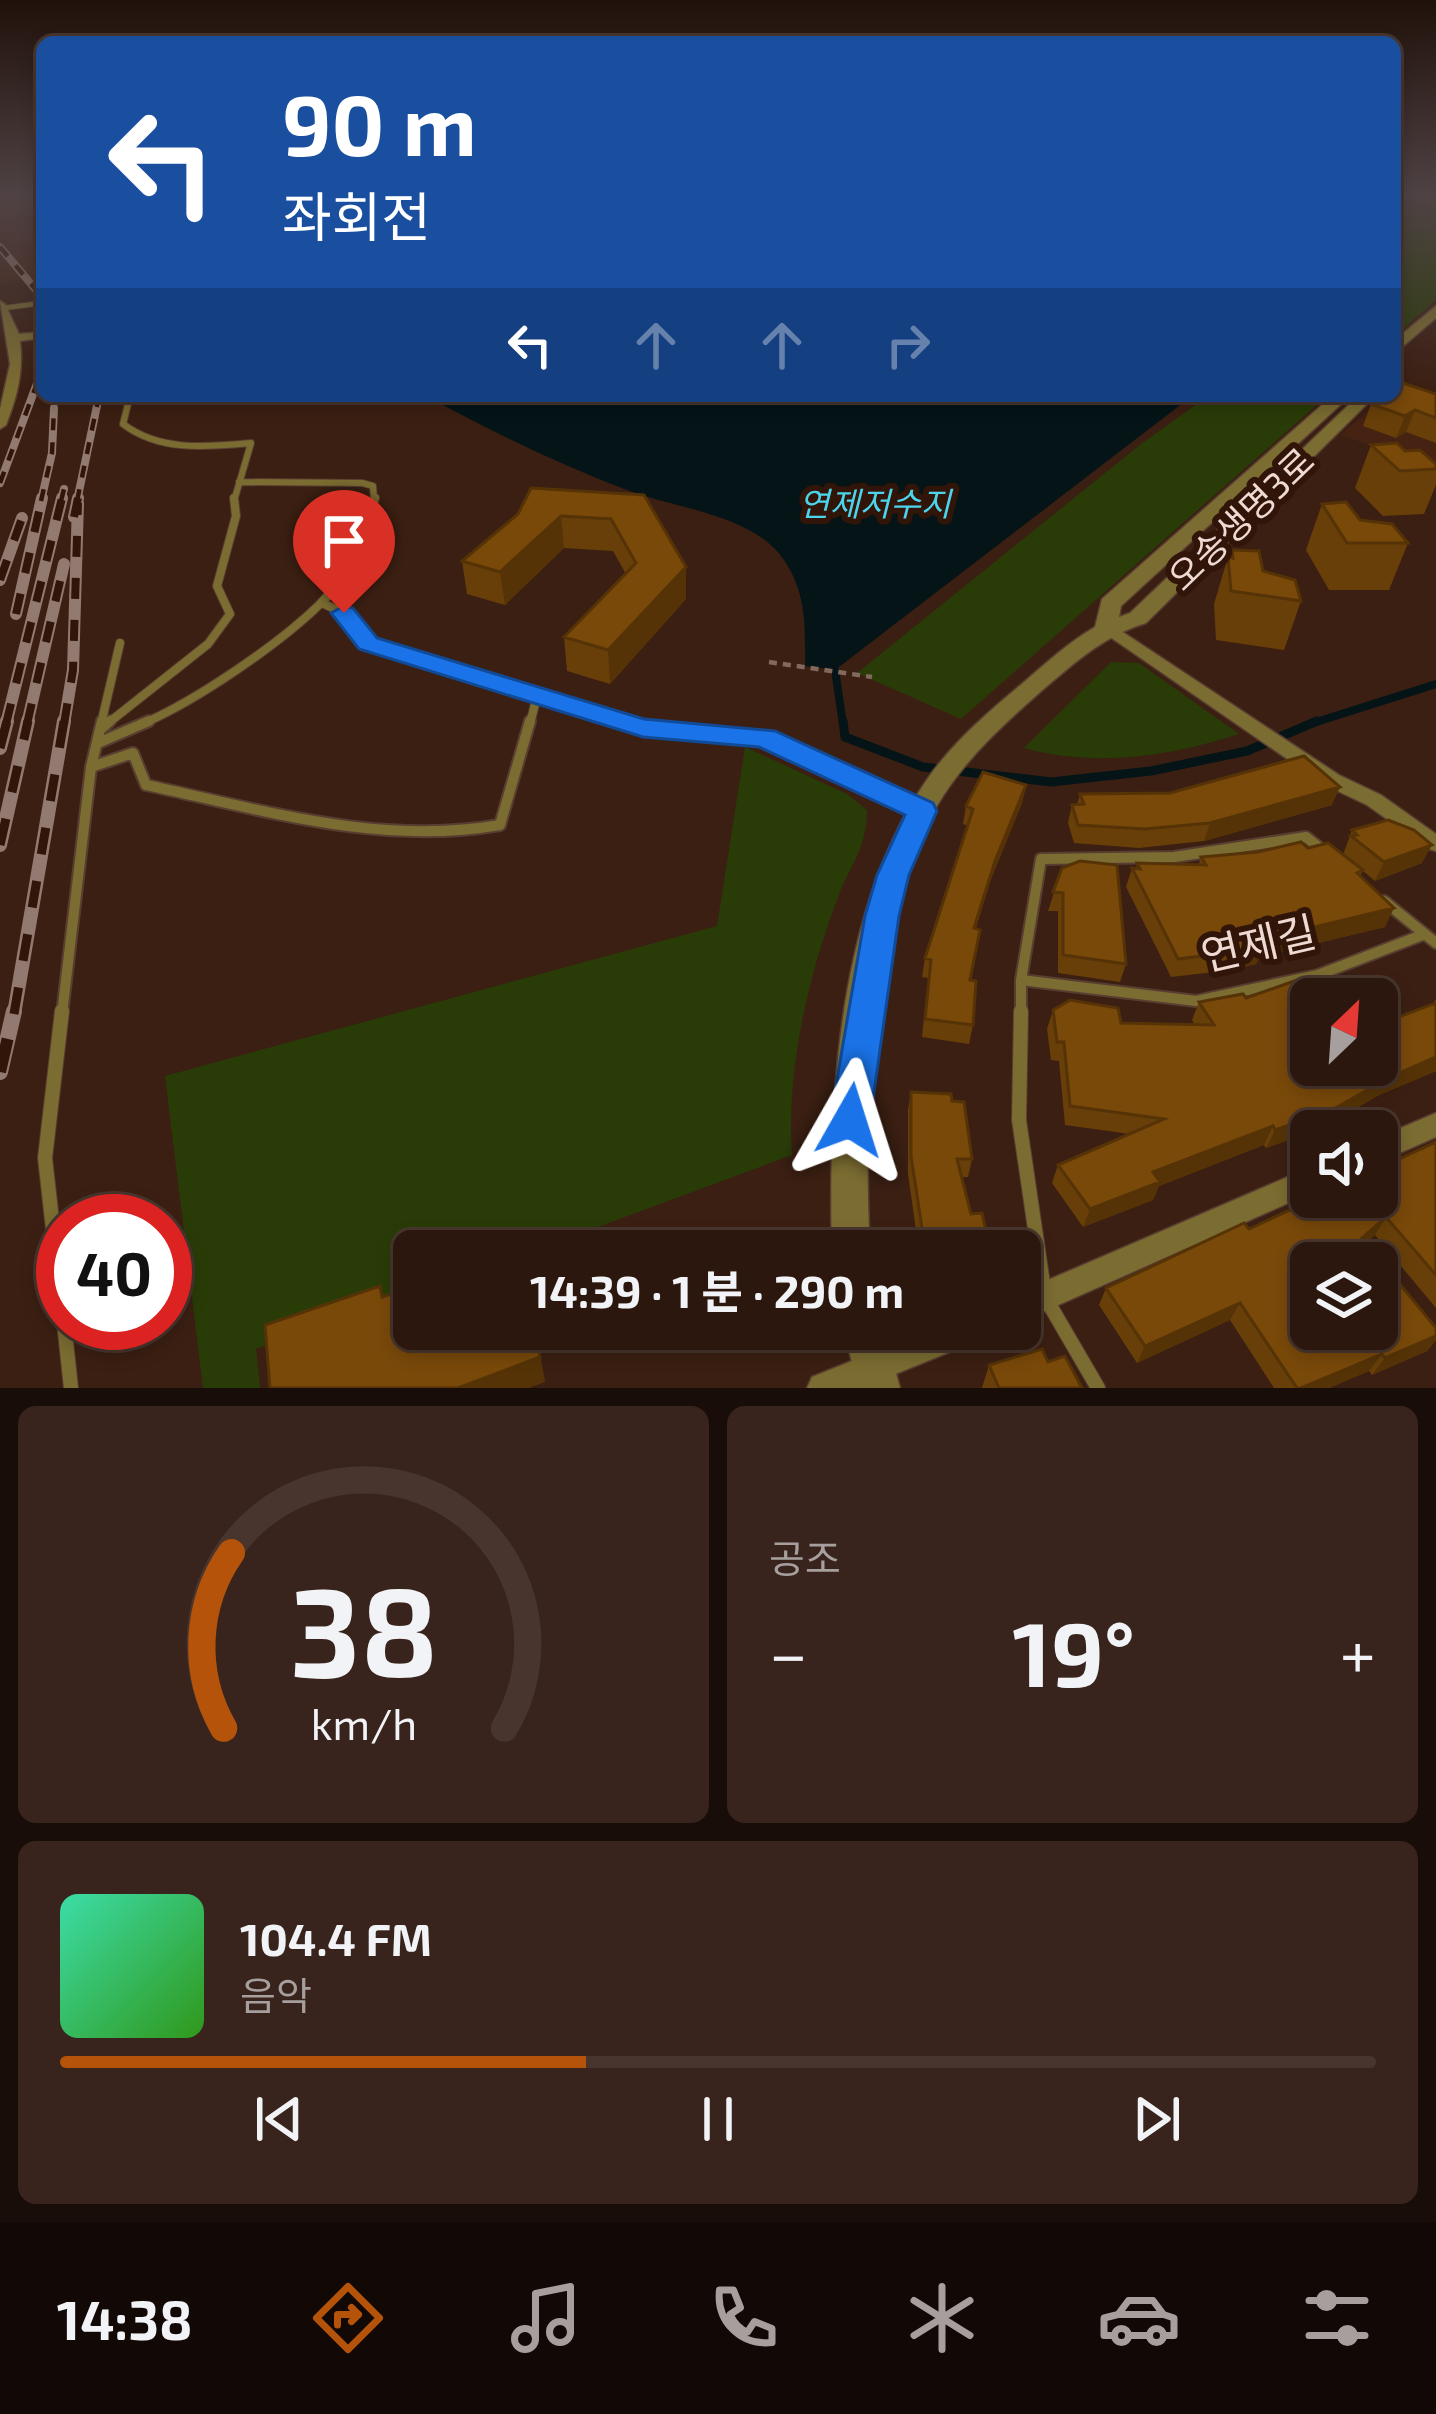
<!DOCTYPE html>
<html lang="ko">
<meta charset="utf-8">
<style>
:root{--surface:#2c170e;--page:#38241c;--text:#f1f3f6;--muted:#a69f9e;--line:#48362e;--accent:#b45309}
body{margin:0;font-family:"Exo 2","Noto Sans KR",sans-serif;background:var(--page);color:var(--text);height:100vh;display:flex;flex-direction:column;font-size:45px;white-space:nowrap}
*{box-sizing:border-box;margin:0}
p{font-size:39px;color:var(--muted)}
.icon{flex:none;width:66px;height:66px;fill:none;stroke:currentColor;stroke-width:2;stroke-linecap:round;stroke-linejoin:round}
.map{position:relative;height:1388px;overflow:hidden}
.drawer{display:flex;flex-direction:column;gap:18px;padding:18px;background:#180d08;flex:1}
.drawer>*{flex:none}
.guide{position:absolute;left:36px;top:36px;width:1365px;height:366px;border-radius:18px;box-shadow:0 6px 18px #0003,0 0 0 3px var(--line);background:#1a4fa0;color:#fff;overflow:hidden}
.needle{width:78px;rotate:25deg}
.tools{position:absolute;left:1290px;top:978px;display:grid;gap:24px}
.tools a{display:grid;place-items:center;width:108px;height:108px;border-radius:18px;background:var(--surface);box-shadow:0 6px 18px #0003,0 0 0 3px var(--line);font-size:60px}
.speed{position:absolute;left:36px;top:1194px;display:flex;gap:24px;font-size:60px;font-weight:700;text-align:center}
.speed>*{display:grid;place-content:center;width:156px;height:156px;border-radius:50%;background:var(--surface);box-shadow:0 6px 18px #0003,0 0 0 3px var(--line);line-height:1}
.speed .limit{border:18px solid #d22;background:#fff;color:#111}
.pin{position:absolute;display:grid;place-items:center;width:102px;height:102px;color:#fff;margin:-123px -51px;border-radius:50% 50% 50% 0;rotate:-45deg;box-shadow:0 0 12px #0007}
.pin .icon{rotate:45deg}
.me{position:absolute;width:132px;margin:-66px;rotate:6deg;stroke-linejoin:round;filter:drop-shadow(0 0 9px #0008)}
.turn{display:flex;align-items:center;gap:42px;height:252px;padding:0 48px;font-size:54px}
.turn .icon{width:156px;height:156px;stroke-width:2.5}
.turn b{display:block;font-size:84px;line-height:102px}
.lanes{display:flex;align-items:center;height:114px;padding:0 48px;background:#0003;justify-content:center;gap:60px;direction:ltr}
.lanes .off{opacity:.35}
.big{font-size:90px;font-weight:700;line-height:1.1}
.drawer .card{flex:1;display:flex;flex-direction:column;justify-content:center;gap:18px;min-width:0;padding:0 42px;border-radius:18px;background:var(--page)}
.drawer .dial{align-items:center;gap:0}
.dial svg{height:312px;overflow:visible;fill:none;stroke:var(--line);stroke-width:7;stroke-linecap:round;text-anchor:middle}
.dial text{fill:var(--text);stroke:none}
.song{display:flex;align-items:center;gap:36px}
.cover{width:144px;height:144px;border-radius:18px;background:linear-gradient(135deg,hsl(160 70% 55%),hsl(110 70% 35%))}
.played{height:12px;border-radius:6px;background:linear-gradient(90deg,var(--accent) 40%,var(--line) 40%)}
.keys{display:flex;justify-content:space-around;direction:ltr}
.heat{display:flex;justify-content:space-between;align-items:center;font-size:66px;direction:ltr}
.drawer .tiles{flex:1;display:grid;gap:18px;grid-template-columns:1fr 1fr}
.card:last-child{grid-column:span 2}
.trip{position:absolute;left:393px;top:1230px;width:648px;height:120px;border-radius:18px;background:var(--surface);box-shadow:0 6px 18px #0003,0 0 0 3px var(--line);font-weight:700;line-height:120px;text-align:center}
.tab-bar{display:flex;height:192px;justify-content:space-around;align-items:center;background:#120906;color:var(--muted)}
.tab-bar .icon{width:84px;height:84px}
.tab-bar .selected{color:var(--accent)}
.tab-bar b{font-size:54px;color:var(--text)}
.map>svg:first-child{display:block}
</style>
<div class="map">
<svg width="1436" height="1388" viewBox="0 0 1436 1388">
<rect width="100%" height="100%" fill="#3b1f12"/>
<path fill="#452212" d="M0,196H42V274L0,284Z
M1384,398L1436,415V467L1340,435Z"/>
<path fill="#293c07" d="M1395,196H1436V300L1395,336Z
M1208,396H1327L961,719L857,673L1141,444Z
M1111,662L1139,663L1239,734C1171,756 1095,768 1024,748Z
M745,747L847,794L867,810C867,848 851,863 838,897C808,976 786,1071 792,1155L533,1251H414V1293L256,1349L260,1388H203L165,1076L717,926Z"/>
<path fill="#041417" d="M426,396H1192L835,670L805,666C805,628 807,594 784,560C753,514 673,508 627,490C558,464 491,431 426,396Z"/>
<g fill="none" stroke-linecap="round" stroke-linejoin="round">
<path stroke="#041417" stroke-width="8" d="M835,670L843,724
M1310,724L1436,684"/>
<path stroke="#041417" stroke-width="9" d="M843,721L845,737L923,767L1051,782L1151,771L1247,751L1317,721"/>
<g stroke="#583d31" stroke-width="6">
<path id="service-far4" d="M4,308L42,303"/>
</g>
<g stroke="#583d31" stroke-width="8">
<path id="service-far3" d="M130,396L123,424C160,452 207,447 251,443L234,501
M239,482L362,483L373,486L374,501"/>
</g>
<g stroke="#583d31" stroke-width="10">
<path id="service-far2" d="M322,603L344,613L368,644L630,724
M101,724L120,643
M107,724L208,644L230,614L217,586L236,516L234,498
M142,724C194,702 278,645 319,605C346,579 365,533 375,498
M530,724L537,696"/>
</g>
<g stroke="#583d31" stroke-width="14">
<path id="service-far1" d="M620,721L642,728L764,738L922,811
M102,728L110,721
M98,743L149,721
M91,767L133,753L146,785C263,810 379,846 500,825L530,721
M1384,901L1436,943
M1021,980L1196,1001L1318,975L1425,934
M62,1014L91,767L102,721
M1021,1014V980L1041,859L1174,857L1306,837L1325,852"/>
</g>
<g stroke="#583d31" stroke-width="16">
<path id="service" d="M62,1011L45,1158L63,1318
M1021,1011L1019,1120L1045,1297L1098,1388
M64,1323L71,1388"/>
</g>
<g stroke="#583d31" stroke-width="3">
<path id="minor" d="M0,301L5,304L19,334L42,332V338L20,341C24,371 17,397 6,425L0,429V409L10,364Z
M1106,621L1339,775L1381,795L1436,834V851L1429,849L1367,805L1325,785L1100,630L1098,626Z
M1436,1113V1137L1377,1163V1138Z
M1311,1167V1193L1020,1322V1292Z
M931,1329H983L979,1340L861,1388H807L812,1377Z"/>
</g>
<g stroke="#583d31" stroke-width="3">
<path id="tertiary" d="M1436,306V318L1395,353V340Z
M1332,396H1350L1121,606L1119,617L1130,613L1358,396H1375L1146,623C1103,636 1073,664 1039,693C1005,723 970,755 945,793C867,912 863,1114 870,1251H832C828,1100 838,909 926,781C952,743 988,712 1023,683C1046,663 1069,642 1095,627L1102,599Z
M844,1329H884L900,1388H858Z"/>
</g>
<path stroke="#82695e" stroke-width="4.5" stroke-dasharray="8 6" stroke-linecap="butt" d="M769,662L872,677"/>
<use href="#service-far4" stroke="#7b6c31" stroke-width="4.5"/>
<use href="#service-far3" stroke="#7b6c31" stroke-width="6"/>
<use href="#service-far2" stroke="#7b6c31" stroke-width="8"/>
<use href="#service-far1" stroke="#7b6c31" stroke-width="10"/>
<use href="#service" stroke="#7b6c31" stroke-width="14"/>
<use href="#minor" fill="#7b6c31" fill-rule="evenodd"/>
<use href="#tertiary" fill="#7b6c31" fill-rule="evenodd"/>
<g stroke="#927a70" stroke-width="8">
<path id="rail-far3" d="M0,247L42,297
M0,483L42,370
M41,501L52,453L54,408
M61,501L64,489
M77,501L99,396"/>
</g>
<g stroke="#927a70" stroke-width="12">
<path id="rail-far2" d="M74,517L78,498
M0,580L22,518
M16,614L42,498
M6,724L62,498
M27,724L64,564
M64,724L73,670L78,503"/>
</g>
<g stroke="#927a70" stroke-width="14">
<path id="rail-far1" d="M0,748L7,721
M0,845L28,721
M14,1014L64,721"/>
</g>
<g stroke="#927a70" stroke-width="16">
<path id="rail" d="M0,1072L14,1011"/>
</g>
<use href="#rail-far3" stroke="#311509" stroke-width="4.5" stroke-dasharray="12" stroke-linecap="butt"/>
<use href="#rail-far2" stroke="#311509" stroke-width="8" stroke-dasharray="21" stroke-linecap="butt"/>
<use href="#rail-far1" stroke="#311509" stroke-width="9" stroke-dasharray="27" stroke-linecap="butt"/>
<use href="#rail" stroke="#311509" stroke-width="12" stroke-dasharray="34" stroke-linecap="butt"/>
</g>
<path fill="#683f09" d="M1436,394V443L1406,432L1396,438L1363,426L1371,404Z
M1371,445L1436,464V485L1424,514L1383,516L1355,488Z
M644,495L686,599L610,684L567,671L564,637L626,574L613,551L564,548L505,605L467,594L462,561L518,514Z
M1322,504L1408,543L1389,590H1329L1306,550Z
M1232,550L1301,601L1284,650L1216,640L1214,604L1228,557H1230Z
M1026,785L1022,803L991,879L976,928L970,980L973,1025L969,1044L922,1037L928,978L922,977L925,958L968,826L963,824L966,806Z
M1080,794L1332,805L1204,841L1139,848L1074,843L1068,823L1072,805H1077Z
M1352,830L1422,863L1375,881L1363,871L1360,876L1385,927L1260,957L1256,964L1232,970L1171,977L1126,887L1132,868L1136,869L1137,863L1199,864L1201,857L1308,848L1343,855Z
M1062,868L1126,964L1120,982L1058,973V911H1048Z
M1246,998L1311,1065L1433,1004L1436,999V1071L1379,1095L1320,1129L1266,1148L1264,1145L1159,1186L1153,1200L1083,1227L1052,1183L1058,1165L1130,1134L1065,1125L1059,1061L1051,1060L1047,1029L1053,1010L1121,1023L1195,1025L1192,1020L1199,1002Z
M911,1092L952,1101L972,1159L968,1177H962L971,1214L990,1248V1251H919L908,1174V1110Z
M1436,1142V1308L1375,1235L1366,1243L1436,1328V1340L1427,1351L1372,1375L1369,1371L1329,1388H1274L1230,1320L1137,1363L1099,1305L1106,1288L1249,1229Z
M1048,1362L1082,1388H982L989,1365Z"/>
<path fill="#553307" d="M12,196H42L25,197L15,217L0,218V202Z
M1415,410L1406,432L1396,438L1405,416Z
M561,516L564,548L505,605L500,572Z
M686,567V599L610,684L608,650Z
M1026,785L1022,803L991,879L970,946L974,928L995,861Z
M1340,787L1332,805L1204,841L1210,823Z
M1432,845L1422,863L1375,881L1384,862Z
M1394,908L1385,927L1260,957L1256,964L1232,970L1239,951L1260,940Z
M1436,1057V1071L1379,1095L1320,1129L1266,1148L1275,1130Z
M1273,1126L1264,1145L1159,1186L1153,1200L1083,1227L1090,1209L1153,1172Z
M1386,1217L1375,1235L1350,1255L1362,1238Z
M1240,1303L1230,1320L1137,1363L1145,1346Z
M536,1329L545,1382L529,1388H458Z
M1436,1336V1340L1427,1351L1372,1375L1385,1358Z
M1382,1354L1369,1371L1329,1388H1301Z"/>
<path fill="#79490a" stroke="#553307" stroke-width="3" fill-rule="evenodd" d="M0,196H12L9,201L0,202Z
M1400,382L1436,394V418L1415,410L1405,416L1371,404L1381,396H1395V386Z
M1397,443L1405,451L1420,450L1436,464V469L1400,471L1371,445Z
M531,488L644,495L686,567L608,650L564,637L636,563L611,519L561,516L500,572L462,561L518,514Z
M1346,502L1360,520L1392,524L1408,543H1347L1322,504Z
M1232,550L1259,551L1263,571L1295,580L1301,601L1231,591L1228,557L1233,558Z
M1304,756L1340,787L1210,823L1145,829L1078,825L1072,805L1084,804L1080,794L1170,793Z
M983,772L1026,785L995,861L974,928L980,930L970,980L976,981L973,1025L925,1019L931,960L925,958L973,809L966,806Z
M1388,820L1414,830L1432,845L1384,862L1351,836L1357,835L1352,830Z
M1301,842L1308,848L1328,843L1363,870L1357,873L1394,908L1260,940L1264,946L1239,951L1178,959L1132,868L1140,869L1137,863L1206,865L1201,857L1258,852Z
M1080,861L1117,865L1126,964L1063,955V893L1053,892L1062,868Z
M1300,979L1319,999H1311V1065H1377V1025L1436,1003V1057L1390,1077L1330,1111L1275,1130L1273,1126L1153,1172L1160,1182L1090,1209L1058,1165L1164,1119L1070,1106L1064,1042H1057L1053,1010L1070,1000L1118,1008L1121,1023L1214,1025L1199,1002L1243,994L1246,998Z
M911,1092L951,1094L952,1101L964,1102L972,1159H957L971,1214L982,1213L990,1248L937,1247L923,1235L911,1156Z
M1436,1142V1275L1386,1217L1362,1238L1436,1328V1336L1385,1358L1382,1354L1301,1388H1297L1240,1303L1145,1346L1106,1288L1244,1223L1249,1229L1318,1197H1377V1169ZM1311,1263H1377V1329H1311Z
M380,1286L382,1297L414,1287V1329H536L540,1357L458,1388H270L265,1325Z
M1042,1349L1048,1362L1065,1356L1082,1388H999L989,1365Z"/>
<linearGradient id="sky" x2="0" y2="1"><stop stop-color="#20110a"/><stop offset="0.5" stop-color="#4f4244"/><stop offset="1" stop-color="#4f4244" stop-opacity="0"/></linearGradient>
<rect width="1436" height="390" fill="url(#sky)"/>
<path fill="#1a73e8" stroke="#114b97" stroke-width="3" d="M344,606L353,608L377,638L644,719L775,731L933,803L937,811L909,875L899,916L870,1120L864,1133L850,1138L836,1133L830,1120L865,916L877,875L905,815L759,747L643,737L359,649L331,613Z"/>
<g text-anchor="middle" dominant-baseline="central" stroke-width="12" stroke-linejoin="round" paint-order="stroke">
<g font-size="33" font-style="italic" fill="#4bd4ec" stroke="#311509">
<text x="875" y="503">연제저수지</text>
</g>
<g font-size="36" fill="#eedad2" stroke="#311509">
<text transform="translate(1240 518) rotate(-44)">오송생명3로</text>
</g>
<g font-size="42" fill="#eedad2" stroke="#311509">
<text transform="translate(1258 942) rotate(-13)">연제길</text>
</g>
</g>
</svg>
<div class="tools">
<a><svg class="needle" viewBox="-14 -14 28 28"><path d="M0-13l5 13h-10z" fill="#e53935"/><path d="M0 13l5-13h-10z" fill="#a69f9e"/></svg></a>
<a><svg class="icon" aria-label="sound" viewBox="0 0 24 24"><path d="M4 9h4l5-4v14l-5-4H4zM17 9q2 3 0 6"/></svg></a>
<a><svg class="icon" aria-label="layers" viewBox="0 0 24 24"><path d="M12 4l9 5-9 5-9-5zM3 14l9 5 9-5"/></svg></a>
</div>
<div class="speed"><div class="limit">40</div></div>
<div class="pin" style="left:344px;top:613px;background:#d93025"><svg class="icon" aria-label="arrive" viewBox="0 0 24 24"><path d="M6 21V4h12l-3 4 3 4H6"/></svg></div>
<svg class="me" style="left:850px;top:1120px" viewBox="-20 -20 40 40"><path d="M0-17L14 15 0 8-14 15z" fill="#1a73e8" stroke="#fff" stroke-width="4"/></svg>
<div class="trip">14:39 · 1 분 · 290 m</div>
<div class="guide">
<div class="turn"><svg class="icon" aria-label="left" viewBox="0 0 24 24"><path d="M17 20v-9H6M10 6l-5 5 5 5"/></svg><div><b>90 m</b>좌회전</div></div>
<div class="lanes"><svg class="icon" aria-label="left" viewBox="0 0 24 24"><path d="M17 20v-9H6M10 6l-5 5 5 5"/></svg><svg class="icon off" aria-label="ahead" viewBox="0 0 24 24"><path d="M12 20V5M6 11l6-6 6 6"/></svg><svg class="icon off" aria-label="ahead" viewBox="0 0 24 24"><path d="M12 20V5M6 11l6-6 6 6"/></svg><svg class="icon off" aria-label="right" viewBox="0 0 24 24"><path d="M7 20v-9h11M14 6l5 5-5 5"/></svg></div>
</div>
</div>
<section class="drawer">
<div class="tiles">
<div class="card dial"><svg viewBox="0 0 100 80">
<path d="M14 69A42 42 0 1 1 86 69"/>
<path d="M14 69A42 42 0 0 1 16 24" stroke="#b45309"/>
<text x="50" y="56" font-size="32" font-weight="700">38</text>
<text x="50" y="72" font-size="11">km/h</text>
</svg></div>
<div class="card"><p>공조</p>
<div class="heat"><a>−</a><b class="big">19°</b><a>+</a></div>
</div>
<div class="card">
<div class="song"><i class="cover"></i><div><b>104.4 FM</b><p>음악</p></div></div>
<div class="played"></div>
<div class="keys"><svg class="icon" aria-label="previous" viewBox="0 0 24 24"><path d="M18 5L8 12l10 7zM5 5v14"/></svg><svg class="icon" aria-label="pause" viewBox="0 0 24 24"><path d="M8 5v14M16 5v14"/></svg><svg class="icon" aria-label="next" viewBox="0 0 24 24"><path d="M6 5l10 7-10 7zM19 5v14"/></svg></div>
</div>
</div>
</section>
<nav class="tab-bar">
<b>14:38</b>
<svg class="icon selected" aria-label="directions" viewBox="0 0 24 24"><path d="M12 3l9 9-9 9-9-9zM9 14v-3h6M13 9l2 2-2 2"/></svg>
<svg class="icon" aria-label="music" viewBox="0 0 24 24"><path d="M9 18V5l10-2v13"/><circle cx="6" cy="18" r="3"/><circle cx="16" cy="16" r="3"/></svg>
<svg class="icon" aria-label="phone" viewBox="0 0 24 24"><path d="M5 4h4l2 5-3 2q2 4 5 5l2-3 5 2v4C11 20 4 13 5 4z"/></svg>
<svg class="icon" aria-label="climate" viewBox="0 0 24 24"><path d="M12 3v18M4 7l16 10M4 17L20 7"/></svg>
<svg class="icon" aria-label="car" viewBox="0 0 24 24"><path d="M5 17H2v-5l4-1 3-4h7l3 4 3 1v5h-3M9 17h6M6 11h13"/><circle cx="7" cy="17" r="2"/><circle cx="17" cy="17" r="2"/></svg>
<svg class="icon" aria-label="filters" viewBox="0 0 24 24"><path d="M4 7h16M4 17h16"/><circle cx="9" cy="7" r="2"/><circle cx="15" cy="17" r="2"/></svg>
</nav>
